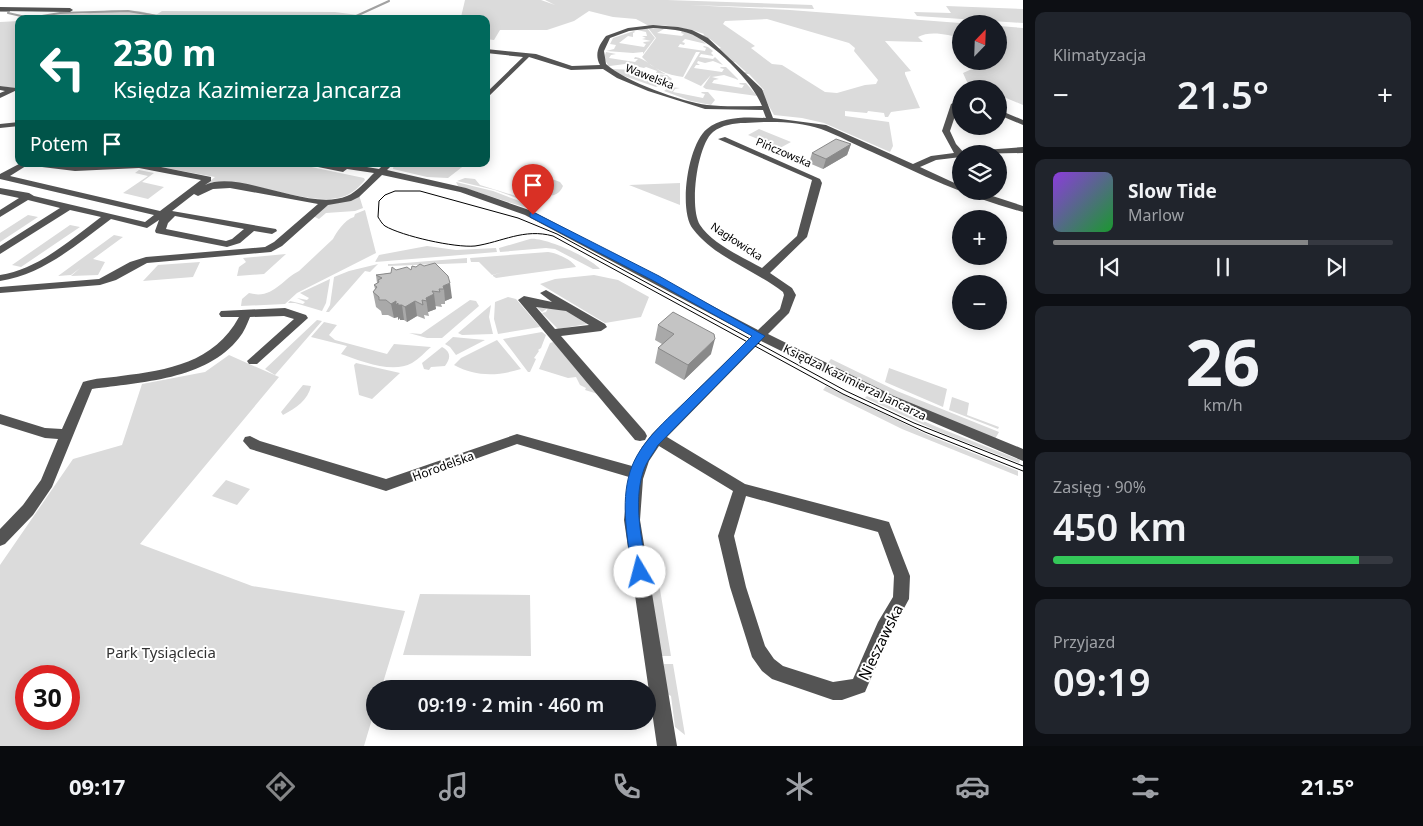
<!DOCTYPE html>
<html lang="pl">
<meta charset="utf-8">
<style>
:root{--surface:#171b24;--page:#20242c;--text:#f1f3f6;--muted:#9ea1a6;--line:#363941;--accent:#858687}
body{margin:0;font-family:"Noto Sans",sans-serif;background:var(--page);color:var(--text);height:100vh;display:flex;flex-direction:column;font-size:19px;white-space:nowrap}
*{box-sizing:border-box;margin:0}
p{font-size:16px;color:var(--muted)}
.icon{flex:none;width:28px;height:28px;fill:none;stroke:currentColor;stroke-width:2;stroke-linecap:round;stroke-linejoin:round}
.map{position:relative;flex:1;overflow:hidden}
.details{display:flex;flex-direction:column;gap:12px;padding:12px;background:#0d0f14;width:400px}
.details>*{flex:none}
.top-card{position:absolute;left:15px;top:15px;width:475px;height:152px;border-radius:10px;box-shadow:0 2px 12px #0003;background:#00695c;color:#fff;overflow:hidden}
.needle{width:32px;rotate:23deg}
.tools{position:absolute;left:952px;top:15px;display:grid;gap:10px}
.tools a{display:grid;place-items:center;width:55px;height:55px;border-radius:50%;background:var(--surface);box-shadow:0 2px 12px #0003;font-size:25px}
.speed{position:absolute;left:15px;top:665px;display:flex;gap:10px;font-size:25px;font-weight:700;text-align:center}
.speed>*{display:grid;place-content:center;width:65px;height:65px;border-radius:50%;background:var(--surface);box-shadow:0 2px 12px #0003;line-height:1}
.speed .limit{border:8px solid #d22;background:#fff;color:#111}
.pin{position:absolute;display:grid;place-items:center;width:42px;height:42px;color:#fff;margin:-51px -21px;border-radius:50% 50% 50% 0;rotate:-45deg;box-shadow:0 0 5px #0007}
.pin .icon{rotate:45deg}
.me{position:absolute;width:55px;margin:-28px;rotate:352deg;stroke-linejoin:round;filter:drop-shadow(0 0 4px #0008)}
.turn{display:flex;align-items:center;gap:18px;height:105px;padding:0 15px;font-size:22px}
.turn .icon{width:65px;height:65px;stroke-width:2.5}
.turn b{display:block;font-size:35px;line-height:42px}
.then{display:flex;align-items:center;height:48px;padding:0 15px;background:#0003;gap:10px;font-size:19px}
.big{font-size:38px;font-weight:600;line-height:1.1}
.details .tile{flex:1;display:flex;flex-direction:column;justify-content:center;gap:8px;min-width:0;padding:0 18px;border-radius:10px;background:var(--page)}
.details .dial{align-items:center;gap:0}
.dial b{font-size:65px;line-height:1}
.song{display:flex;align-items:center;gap:15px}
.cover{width:60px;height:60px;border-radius:8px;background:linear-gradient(135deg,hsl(270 70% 55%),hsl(130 70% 35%))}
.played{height:5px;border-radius:2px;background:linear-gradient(90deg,var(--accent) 75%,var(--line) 75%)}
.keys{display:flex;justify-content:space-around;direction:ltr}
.heat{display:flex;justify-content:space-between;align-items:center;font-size:28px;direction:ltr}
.charge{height:8px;border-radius:4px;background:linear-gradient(90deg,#34c759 90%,var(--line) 0)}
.trip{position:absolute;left:366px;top:680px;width:290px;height:50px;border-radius:25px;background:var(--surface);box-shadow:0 2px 12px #0003;font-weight:600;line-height:50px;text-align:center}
.dock{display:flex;height:80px;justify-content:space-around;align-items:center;background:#090b0e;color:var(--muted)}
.dock .icon{width:35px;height:35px}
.dock .on{color:var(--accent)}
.dock b{font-size:22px;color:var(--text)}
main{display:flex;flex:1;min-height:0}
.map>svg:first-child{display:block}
</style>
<main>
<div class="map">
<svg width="1023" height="746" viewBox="0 0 1023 746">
<rect width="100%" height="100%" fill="#fff"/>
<path fill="#dbdbdb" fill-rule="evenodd" d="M465,0H541L555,5L545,0H667L812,5L814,9L689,5L790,10L973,24H961V38C949,35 930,30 918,37L923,42L885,41L911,71L905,72V74L920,108L891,112L888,117H885L884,113L868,111L867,113L845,111V116L889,122L893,146L890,152L824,123L802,118L774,115L760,90H764L749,74H744L742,73L746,72L735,62L732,63L717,49L721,48L710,39L703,36L704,34L692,30L662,25L649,26L636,19L613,17L589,11L574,21L547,30H500L494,40L486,39V19H32L56,14H82L112,10L139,11L156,15L162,11L335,12L358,15L461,17ZM767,19L849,43L855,48L854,51L878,80L876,84L865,85L837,93L825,92L782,65L772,64L751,48L755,46L723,24L725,21Z
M946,6L1023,9V23L917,16L914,12L951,13Z
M19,21V89L0,86V22Z
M999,26L1023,28V105L999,95V89H982L968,84L963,73L990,61H999Z
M647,28L655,38L643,54V52L633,53L606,51L614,49L616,45L610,44L613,38L634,31L635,32L633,33V37L628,36L619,43L644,47L646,44L643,43L644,42L651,41L642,39L646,38L642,36H647L646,32L637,30Z
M648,28L664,29L657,33L682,36L684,34L681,33L682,31L697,36L706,44L685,39L682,42L685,43L684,45L680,44L678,47L705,51L706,48L703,47L704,46L708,47L713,51L711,53L714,56L701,54L699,57L713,59L715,57L723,65L713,61L705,63L698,61L697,63L700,65H696L694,68L722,72L724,69L720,68L721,67H726L739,80L724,75L712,77L719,79L714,80L712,83L742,88L744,85L739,84L740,83H746L757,96L706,89L703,87L711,75L701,86L684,78L700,52H696L683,77C667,75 653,69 642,57L656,38Z
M606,52L616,54L611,55L609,58L635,62L638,59H634L635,57C645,58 656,70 666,74L656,73L657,71L646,67L644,68L625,64L610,66L609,67L604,58Z
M611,69L635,70L630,71L628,74L655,79L658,76L654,75L656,74L667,75L672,79L668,84L664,83L656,87L624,76Z
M670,87L680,88L675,89L673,92L703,98L705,94L701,93L702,92H708L715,100L711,105L691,101L664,91Z
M759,129L791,142L780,148L748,135Z
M144,164H297L364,178L365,180C360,186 353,193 345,196C310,209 247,176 209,183V185L199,190L215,177Z
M394,164H466L448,178L427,177L393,169Z
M139,170L154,173L142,182L164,187L148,199L123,193L148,176L135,173Z
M465,178L475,179L480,185L516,196H531L537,199L540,204L538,206L495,190L457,181Z
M552,179L560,182L563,186C555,205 533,191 519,186Z
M456,182L493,191L537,208H527L458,186Z
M680,183V205L629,185Z
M359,195L363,208L355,211L326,213L319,219L313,216L327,204Z
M365,210L376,253L297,293L285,304L241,306L242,299L249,293C273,300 282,279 299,271L333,239C336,233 344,220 354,217L355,214Z
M28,215L38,217L0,242V233Z
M70,225L80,227L21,267L12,265Z
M114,235L123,237L93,259L105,262L98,275L71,276L80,268L71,275L58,276Z
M530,239C545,237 591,258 600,269H593L555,249L546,248L500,252L499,248Z
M427,246L456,250L496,248L497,252L375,262L379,255Z
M548,252C557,253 572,260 576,267L496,278L493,276V275L503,272L492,275L479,262H471L470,258Z
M286,254L264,274L237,276L239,267L246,262L243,258Z
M467,258V263L388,266V264H392Z
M200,262L193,277L143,281L158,265Z
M378,264L370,272L365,271L329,312H326L330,305L334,277L349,271Z
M594,275L618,280L649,297L641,317L605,323L540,284L555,279Z
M330,279L326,303L322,311L295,303H288L290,301L303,304L305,302L297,298L307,300L309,298L300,293Z
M508,297L516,299L540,327L498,334L494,319L495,302Z
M470,300L476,301L479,306L442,338H427L409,333L421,334Z
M491,305L489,317L493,334L462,335L458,333Z
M537,307L565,310L587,324L558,329L542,313L546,312L548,308L542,312Z
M317,320L322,321L275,375L265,369Z
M324,322L337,325L329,335L335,340L387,354L394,344L431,347C425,352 419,359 412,363C392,374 361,361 341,354L347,346L311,337Z
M542,332L546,335L541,348L538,350L539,351L534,358L536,359L530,372H528L503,339Z
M453,337L485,340L456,355L450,347L445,344Z
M497,340L521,369C498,376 476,377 454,365L461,358Z
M553,342L598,394L585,390L586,388L580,385L576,377L568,378L539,369L550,343Z
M442,347C451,352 451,358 445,366L431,367L429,370L424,369L422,363Z
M229,355L279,377L140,544L252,586L405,611L381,689H375V709L364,746H0V565L73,459L122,445L142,384L205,372ZM26,676H69V719H26Z
M831,359L897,391L999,432L995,439L927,411L837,370L828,363Z
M356,363L400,373L372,399L359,395L354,365Z
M889,368L947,389L943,407L885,382Z
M303,385L311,386C308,400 296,408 283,415L281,412Z
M826,386L928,435L1018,471V476L902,429L823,390Z
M867,396L937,427L1020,460L1019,463L937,431L865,398Z
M952,397L969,403L967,415L999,427L998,429L949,410Z
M226,480L250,489L237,505L212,496Z
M655,559L671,656H661L644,560Z
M420,594L530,595L531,656L403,655Z
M664,664H673L685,735L675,727L671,696L664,692Z"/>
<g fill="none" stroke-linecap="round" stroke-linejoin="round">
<path stroke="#a2a2a2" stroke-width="2" d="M0,11H9L8,13L30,18L60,13L128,11L176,19
M313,19H318
M321,19L354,17L389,1"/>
<path fill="#545454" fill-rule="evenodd" d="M0,7L70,8L73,10L70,12L0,11Z
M653,25L678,27L692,30L708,38L762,89L773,118L826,125L913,164L931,156L954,153L942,131L951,104L955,102L961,103V107H958L950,131L956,144L965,154H961V157L936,160L920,167L961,186V191H977L1023,206V212C970,198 922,175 872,152C855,145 838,135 821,129C798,121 769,121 745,123C734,123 722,125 713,132C697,145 689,208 700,225C711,243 744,258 762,268L797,236L812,180L718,139L725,137L820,179L822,183L807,237L770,273L792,288L796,295L789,313L768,334L894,396L1023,449V461L885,402L761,341L667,437L745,484L889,522L910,576L909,599L890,634L865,692L842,700H833L772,679L762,671L752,657L730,587L718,536L733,491L659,446L649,461L643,479L640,520L677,746H657L624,520L629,477L517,444L386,491L250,449L243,441L245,437L250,436L260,441L386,479L517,434L632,466L642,447L652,434L752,336L525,215L460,192L382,175L359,197L351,201L328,205L282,246L271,252L147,263L116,280L100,285L0,293V287L99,279L130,262L146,257L265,247L274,242L318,204L230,188L213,189L198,196L194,194L172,211L276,229L277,231L272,234L254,231L240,243L227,247L156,233L155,231L159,220L147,228L111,219C76,245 44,274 0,281V275C39,269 70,240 101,217L70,210L0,254V246L60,208L28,200L0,217V210L19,198L0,194V188L29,193L34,196L145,222L154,215L0,179V174L19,164H29L10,176L160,211L201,180L139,168L75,171L42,167L38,164H146L211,177V181L205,185C240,169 308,212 347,196C357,192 366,181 374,173L347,169L343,172L313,166L312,164H349L379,169L384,164H393L387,170L466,188L532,211L758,330L780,309L784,295L783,292C755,270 715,258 693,229C678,210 688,144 707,129C722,116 747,117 766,118L763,110L705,109L648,91L617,78L603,69L571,70L529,57L486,99V93L523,57L486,53V49L536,54L572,66L600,65C594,54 599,45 606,36L628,28ZM653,28C665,29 677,29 688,33C712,41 753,82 762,106C744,106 725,107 707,105C682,102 624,81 606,64L604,51L610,38L629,31ZM175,216L244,229L232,239L226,241L166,229L168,223ZM746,496L878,532L894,576L893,597L878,622L853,679L833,682L783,666L774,659L765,646L746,587L734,536Z
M0,86L16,88L17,90L0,98V93L5,91L0,90Z
M999,110L1023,120V125L999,115Z
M19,122V126L0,128V124Z
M1023,147V153L967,154L971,151Z
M546,290L605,324L607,327L601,331L561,336L645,432L647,436L645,440L640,441L635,440L518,300L524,296L552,302L540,293ZM536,307L566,311L589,325L555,329Z
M285,308L306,315L308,318L257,364H249L247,361L294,319L284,316L250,317C247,324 244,332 239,338C206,380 141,382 92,389L52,487L33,515L5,544L0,546V529L23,505L41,480L58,439L45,438L0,424V414L45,428L62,429L83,382C95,378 108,378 121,376C168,370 214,363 239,317H221L219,314L221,311Z"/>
<path stroke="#000" stroke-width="1" d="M1023,466L914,423L846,391L557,234L518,218L420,191H395L385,195L379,201L378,217C380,220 382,224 385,226C402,236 455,248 475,246C502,242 524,228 553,236L843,394L925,432L1023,471"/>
</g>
<path fill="#a9a9a9" d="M851,144L847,155L823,169L809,163L812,153Z
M424,266L452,298L445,301V304H441L442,307L435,306L436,309L428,312L429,316L424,315L425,319L417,316L407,322L404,320H400V318L398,320V317L394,318L388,315H382L381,311L376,307L373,292L375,289L374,285L377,283L376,275L391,273L396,270H411L416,267Z
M658,325L711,354L684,380L655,363L658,348L662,344L655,340Z"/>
<path fill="#898989" d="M851,144L847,155L823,169L826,159Z
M450,283L452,298L445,301L444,289L443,286Z
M434,294L436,309L428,312L426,298Z
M396,301L398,303L402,305L404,320H400V318L398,320V317L394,318L391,304Z
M415,301L417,316L407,322L405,307Z
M715,339L711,354L684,380L688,365Z"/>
<path fill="#c4c4c4" stroke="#898989" d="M836,139L851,144L826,159L812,153Z
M435,263L448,276L450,283L443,286L444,289H439L440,292L432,291L434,294L426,298L427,301L422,300L423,305L415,301L405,307L402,305H398V303L396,305V301L391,304L386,300H379V297L373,292L377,287L374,285L379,282L378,280L382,278L376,275L391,273L392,267L396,270L407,267L411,270L412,266L416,267L420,264L424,266Z
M673,312L714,334L715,339L688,365L658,348L674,334L658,325Z"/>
<path fill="#1a73e8" stroke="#114b97" d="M533,212L659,276L765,336L658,445C653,454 646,462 643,472C633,504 642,539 647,572L645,576L640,578L635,576L632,572C628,539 620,504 630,472C639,442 667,420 689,398C710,378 731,357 752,336L652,280L530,217V213Z"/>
<g text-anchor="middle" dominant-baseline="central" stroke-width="4" stroke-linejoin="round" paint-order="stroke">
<g font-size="11" fill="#000" stroke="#fff">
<text transform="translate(650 76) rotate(21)">Wawelska</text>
<text transform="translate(784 152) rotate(23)">Pińczowska</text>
<text transform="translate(737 241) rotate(33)">Nagłowicka</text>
</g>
<g font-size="12" fill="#000" stroke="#fff">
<text transform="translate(855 382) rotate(26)">Księdza Kazimierza Jancarza</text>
<text transform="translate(443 466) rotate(-20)">Horodelska</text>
</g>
<g font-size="15" fill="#000" stroke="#fff">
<text transform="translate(880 642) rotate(-64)">Nieszawska</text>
</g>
<g font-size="15" fill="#323232" stroke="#fff">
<text x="161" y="652">Park Tysiąclecia</text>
</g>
</g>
</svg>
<div class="tools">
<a><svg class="needle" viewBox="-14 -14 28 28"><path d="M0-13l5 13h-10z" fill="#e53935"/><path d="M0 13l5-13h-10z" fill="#9ea1a6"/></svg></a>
<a><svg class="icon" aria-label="search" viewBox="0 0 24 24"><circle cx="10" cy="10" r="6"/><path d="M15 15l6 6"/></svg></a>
<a><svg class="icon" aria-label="layers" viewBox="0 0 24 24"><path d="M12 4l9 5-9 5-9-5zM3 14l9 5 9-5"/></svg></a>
<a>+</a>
<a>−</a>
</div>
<div class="speed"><div class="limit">30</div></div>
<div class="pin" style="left:533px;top:215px;background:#d93025"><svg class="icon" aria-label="arrive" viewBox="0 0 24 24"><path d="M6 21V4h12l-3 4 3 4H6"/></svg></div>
<svg class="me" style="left:640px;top:572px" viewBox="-20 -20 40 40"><circle r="19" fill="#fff"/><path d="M0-13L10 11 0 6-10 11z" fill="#1a73e8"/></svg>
<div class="trip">09:19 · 2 min · 460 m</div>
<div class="top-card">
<div class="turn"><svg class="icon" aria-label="left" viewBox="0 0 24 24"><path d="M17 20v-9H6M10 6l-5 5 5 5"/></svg><div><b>230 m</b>Księdza Kazimierza Jancarza</div></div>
<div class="then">Potem<svg class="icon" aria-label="arrive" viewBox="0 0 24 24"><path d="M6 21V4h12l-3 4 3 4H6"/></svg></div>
</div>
</div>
<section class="details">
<div class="tile"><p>Klimatyzacja</p>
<div class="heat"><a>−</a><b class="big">21.5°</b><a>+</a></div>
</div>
<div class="tile">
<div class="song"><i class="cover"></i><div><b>Slow Tide</b><p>Marlow</p></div></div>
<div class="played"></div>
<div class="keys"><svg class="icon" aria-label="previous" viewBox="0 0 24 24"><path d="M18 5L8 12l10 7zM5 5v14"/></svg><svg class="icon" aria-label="pause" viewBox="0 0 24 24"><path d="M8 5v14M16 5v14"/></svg><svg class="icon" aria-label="next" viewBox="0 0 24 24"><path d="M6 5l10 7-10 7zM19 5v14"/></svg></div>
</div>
<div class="tile dial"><b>26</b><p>km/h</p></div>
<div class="tile"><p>Zasięg · 90%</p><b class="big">450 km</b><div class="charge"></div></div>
<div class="tile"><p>Przyjazd</p><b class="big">09:19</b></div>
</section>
</main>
<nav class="dock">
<b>09:17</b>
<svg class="icon on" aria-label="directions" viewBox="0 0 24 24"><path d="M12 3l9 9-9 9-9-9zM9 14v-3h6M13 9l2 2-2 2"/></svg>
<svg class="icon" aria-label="music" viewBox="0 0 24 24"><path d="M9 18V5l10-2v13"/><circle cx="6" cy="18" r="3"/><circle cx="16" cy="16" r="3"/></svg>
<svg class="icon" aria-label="phone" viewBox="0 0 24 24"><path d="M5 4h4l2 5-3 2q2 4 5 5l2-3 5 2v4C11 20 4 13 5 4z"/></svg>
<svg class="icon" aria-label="climate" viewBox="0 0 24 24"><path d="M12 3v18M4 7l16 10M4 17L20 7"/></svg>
<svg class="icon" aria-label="car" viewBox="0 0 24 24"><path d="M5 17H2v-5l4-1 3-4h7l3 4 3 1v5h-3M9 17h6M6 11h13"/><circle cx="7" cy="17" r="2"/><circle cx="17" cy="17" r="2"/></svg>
<svg class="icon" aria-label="filters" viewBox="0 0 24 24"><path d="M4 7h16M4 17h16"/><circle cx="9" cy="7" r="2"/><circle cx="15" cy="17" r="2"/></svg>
<b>21.5°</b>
</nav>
